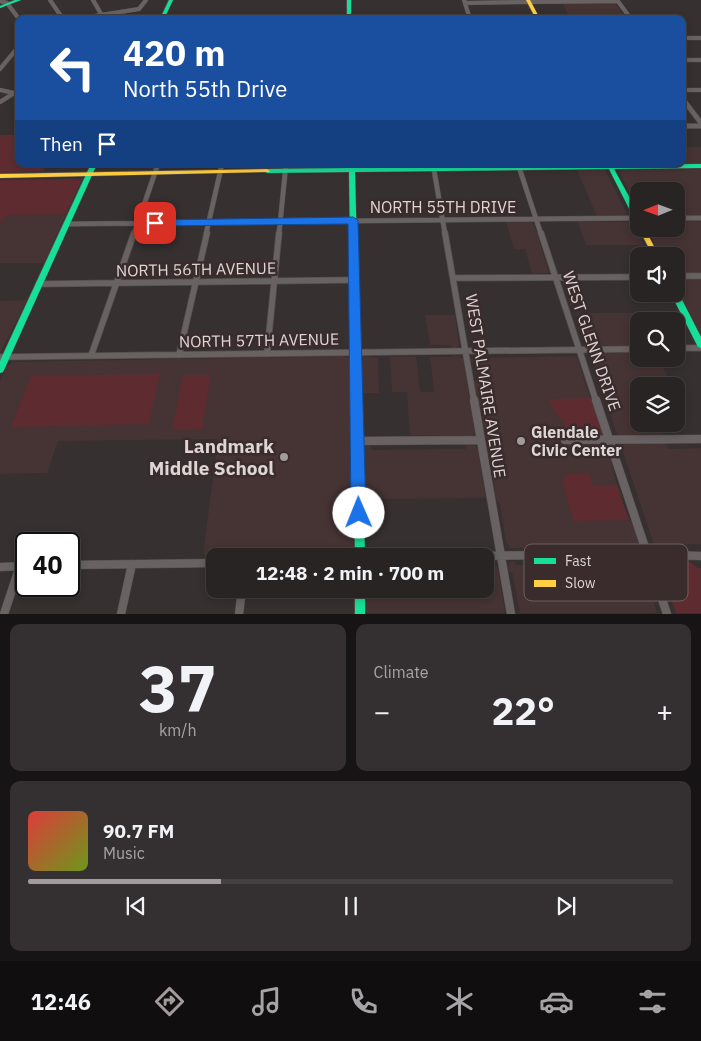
<!DOCTYPE html>
<meta charset="utf-8">
<style>
:root{--surface:#282424;--page:#343031;--text:#f1f3f6;--muted:#a5a4a6;--line:#444141;--accent:#a39b9b}
body{margin:0;font-family:"IBM Plex Sans",sans-serif;background:var(--page);color:var(--text);height:100vh;display:flex;flex-direction:column;font-size:19px;white-space:nowrap}
*{box-sizing:border-box;margin:0}
p{font-size:16px;color:var(--muted)}
.icon{flex:none;width:28px;height:28px;fill:none;stroke:currentColor;stroke-width:2;stroke-linecap:round;stroke-linejoin:round}
.map{position:relative;height:614px;overflow:hidden}
.details{display:flex;flex-direction:column;gap:10px;padding:10px;background:#161414;flex:1}
.details>*{flex:none}
.banner{position:absolute;left:15px;top:15px;width:671px;height:152px;border-radius:10px;box-shadow:0 2px 8px #0003,0 0 0 1px var(--line);background:#1a4fa0;color:#fff;overflow:hidden}
.needle{width:32px;rotate:269deg}
.fabs{position:absolute;left:630px;top:182px;display:grid;gap:10px}
.fabs a{display:grid;place-items:center;width:55px;height:55px;border-radius:10px;background:var(--surface);box-shadow:0 2px 8px #0003,0 0 0 1px var(--line);font-size:25px}
.speed{position:absolute;left:15px;top:532px;display:flex;gap:10px;font-size:25px;font-weight:700;text-align:center}
.speed>*{display:grid;place-content:center;width:65px;height:65px;border-radius:50%;background:var(--surface);box-shadow:0 2px 8px #0003,0 0 0 1px var(--line);line-height:1}
.speed .limit{border:2px solid #111;border-radius:8px;background:#fff;color:#111}
.pin{position:absolute;display:grid;place-items:center;width:42px;height:42px;color:#fff;margin:-21px;border-radius:10px;box-shadow:0 2px 8px #0006}
.me{position:absolute;width:55px;margin:-28px;rotate:359deg;stroke-linejoin:round;filter:drop-shadow(0 0 4px #0008)}
.turn{display:flex;align-items:center;gap:18px;height:105px;padding:0 25px;font-size:22px}
.turn .icon{width:65px;height:65px;stroke-width:2.5}
.turn b{display:block;font-size:35px;line-height:42px}
.then{display:flex;align-items:center;height:48px;padding:0 25px;background:#0003;gap:10px;font-size:19px}
.big{font-size:38px;font-weight:700;line-height:1.1}
.details .card{flex:1;display:flex;flex-direction:column;justify-content:center;gap:8px;min-width:0;padding:0 18px;border-radius:10px;background:var(--page)}
.details .dial{align-items:center;gap:0}
.dial b{font-size:65px;line-height:1}
.song{display:flex;align-items:center;gap:15px}
.cover{width:60px;height:60px;border-radius:8px;background:linear-gradient(135deg,hsl(0 70% 55%),hsl(80 70% 35%))}
.played{height:5px;border-radius:2px;background:linear-gradient(90deg,var(--accent) 30%,var(--line) 30%)}
.keys{display:flex;justify-content:space-around;direction:ltr}
.heat{display:flex;justify-content:space-between;align-items:center;font-size:28px;direction:ltr}
.details .tiles{flex:1;display:grid;gap:10px;grid-template-columns:1fr 1fr}
.card:last-child{grid-column:span 2}
.trip{position:absolute;left:206px;top:548px;width:288px;height:50px;border-radius:10px;background:var(--surface);box-shadow:0 2px 8px #0003,0 0 0 1px var(--line);font-weight:700;line-height:50px;text-align:center}
.dock{display:flex;height:80px;justify-content:space-around;align-items:center;background:#100e0e;color:var(--muted)}
.dock .icon{width:35px;height:35px}
.dock .selected{color:var(--accent)}
.dock b{font-size:22px;color:var(--text)}
.map>svg:first-child{display:block}
</style>
<div class="map">
<svg width="701" height="614" viewBox="0 0 701 614">
<rect width="100%" height="100%" fill="#363030"/>
<path fill="#463333" d="M562,3H615L627,19H571Z
M683,147H701V164H665H682Z
M574,164H602L628,216H597Z
M623,169H701V215H676V191H639V211L619,171Z
M82,179L44,263H0V180Z
M577,221L630,222L634,225L644,245H586Z
M676,221H701V274H676V256H660L655,245L648,229H676Z
M506,222H530L534,224L549,273L532,274L525,249H514Z
M677,280H701V336L676,287Z
M27,300L1,352H0V301Z
M576,313H641L644,321H639V359H660L672,386H639V424H659L669,449L701,448V544H654Z
M425,315H455L459,347L454,349L450,345H430Z
M455,355L463,358L475,433L472,436L468,437L465,435H410L407,392H392L390,357H416L420,392H434L430,357H452Z
M345,356L351,360L354,549L349,553L203,555L218,439L58,441L47,473L0,474V382L6,367L13,362Z
M363,356L378,358L379,393H360L359,360Z
M574,356L577,357L596,417L601,425L611,456L613,471L626,513L636,531L639,545L637,547L511,548L506,542L500,505L495,498L494,478L490,460L487,452L481,408L478,401L474,382L479,378L476,360L471,363V358Z
M465,444H472L478,448L486,498L363,499L362,450L365,446H370L372,450L466,449Z
M630,560L640,562L657,613H520L512,572H509L508,566L510,562H515L516,565H534L533,561H553L554,564H582L581,561H600L606,568L631,567Z
M485,561L494,563L498,568L505,613H366L365,589H485Z"/>
<path fill="#5e2c30" d="M0,135H19V164H47L43,171L0,173Z
M82,179L66,214L6,215L0,225V180Z
M160,374L149,424L11,427L31,376Z
M183,375H211L202,429L172,430Z
M591,398L603,431L599,436L571,437L563,421L552,408L549,399Z
M568,474H589L593,486L617,485L629,520L574,521L562,480Z
M690,562L698,568H701V613H676L661,570L664,566L682,565Z"/>
<g fill="none" stroke-linecap="round" stroke-linejoin="round">
<g stroke="#544e4e" stroke-width="4.5">
<path id="street-far3" d="M50,0L63,19
M93,0L104,19
M464,0L470,19
M617,0L631,19
M0,1L7,3L19,19
M529,2L618,1
M465,3L529,2
M76,19L139,9L146,0
M682,38H701
M682,60H701
M0,69L19,46
M0,90L14,93
M682,90H701
M682,98L686,103
M0,102L19,90"/>
</g>
<g stroke="#544e4e" stroke-width="5.5">
<path id="street-far2" d="M685,102L701,123
M682,126H701
M433,164L445,234
M518,164L541,234
M676,218H701
M67,224L639,218
M134,234L158,164
M206,234L222,164
M279,234L286,164"/>
</g>
<g stroke="#544e4e" stroke-width="7">
<path id="street-far1" d="M445,233L474,401
M541,233L596,401
M676,276H701
M454,278L639,277
M39,284L354,280
M676,348H701
M267,354L279,233
M179,355L207,233
M91,356L134,233
M0,357L639,349"/>
</g>
<g stroke="#544e4e" stroke-width="9">
<path id="street" d="M474,400L511,614
M596,400L667,614
M565,440L701,439
M358,441L480,440
M476,556L635,554L701,556
M69,565L215,563
M0,567L26,566
M4,614L20,566
M121,614L132,564
M239,614L242,589"/>
</g>
<g stroke="#544e4e" stroke-width="1">
<path id="fast" d="M15,0H21L0,8V6Z
M169,0H173L164,19H160Z
M347,0H351V19H347Z
M91,164H97L4,370L3,372L0,373V361Z
M352,164L354,165L355,168L607,165L606,164H612L613,165L701,164V168L614,169L639,215V224L636,222L609,169L355,172L365,556H355L349,172L267,173L264,171L267,169L349,168L350,165Z
M676,292L679,294L701,337V348L698,347L671,294H676Z
M355,589H365V614H355Z"/>
</g>
<g stroke="#544e4e" stroke-width="1">
<path id="slow" d="M526,0H530L540,19H536Z
M267,169L270,171L269,172L0,178V174Z
M639,229H645L659,256H653Z"/>
</g>
<use href="#street-far3" stroke="#686262" stroke-width="4"/>
<use href="#street-far2" stroke="#686262" stroke-width="4.5"/>
<use href="#street-far1" stroke="#686262" stroke-width="5.5"/>
<use href="#street" stroke="#686262" stroke-width="8"/>
<use href="#fast" fill="#16e098" fill-rule="evenodd"/>
<use href="#slow" fill="#ffcf43" fill-rule="evenodd"/>
</g>
<path fill="#1a73e8" stroke="#114b97" d="M353,217L358,220L366,513L364,518L359,521L354,518L351,513L348,224L155,226L150,223L155,220Z"/>
<g fill="#a39b9b" stroke="#3a2c2c" stroke-width="2">
<circle cx="521" cy="441" r="5"/>
<circle cx="284" cy="457" r="5"/>
</g>
<g text-anchor="middle" dominant-baseline="central" stroke-width="5" stroke-linejoin="round" paint-order="stroke">
<g font-size="16" fill="#ded5d5" stroke="#3a2c2c">
<text x="443" y="207">NORTH 55TH DRIVE</text>
<text transform="translate(196 269) rotate(-1)">NORTH 56TH AVENUE</text>
<text transform="translate(259 340) rotate(-1)">NORTH 57TH AVENUE</text>
<text transform="translate(592 341) rotate(71)">WEST GLENN DRIVE</text>
<text transform="translate(486 386) rotate(81)">WEST PALMAIRE AVENUE</text>
</g>
<g font-size="16" font-weight="bold" fill="#ded5d5" stroke="#3a2c2c" text-anchor="start">
<text x="531" y="432">Glendale<tspan x="531" dy="18">Civic Center</tspan></text>
</g>
<g font-size="19" font-weight="bold" fill="#ded5d5" stroke="#3a2c2c" text-anchor="end">
<text x="274" y="446">Landmark<tspan x="274" dy="22">Middle School</tspan></text>
</g>
</g>
<rect x="524" y="544" width="164" height="57" rx="8" fill="#3a2c2c" stroke="#6b5f5f" stroke-width="1"/>
<rect x="534" y="558" width="22" height="6" fill="#16e098"/>
<rect x="534" y="580" width="22" height="7" fill="#ffcf43"/>
<g font-size="14" fill="#ded5d5">
<text x="565" y="566">Fast</text>
<text x="565" y="588">Slow</text>
</g>
</svg>
<div class="fabs">
<a><svg class="needle" viewBox="-14 -14 28 28"><path d="M0-13l5 13h-10z" fill="#e53935"/><path d="M0 13l5-13h-10z" fill="#a5a4a6"/></svg></a>
<a><svg class="icon" aria-label="sound" viewBox="0 0 24 24"><path d="M4 9h4l5-4v14l-5-4H4zM17 9q2 3 0 6"/></svg></a>
<a><svg class="icon" aria-label="search" viewBox="0 0 24 24"><circle cx="10" cy="10" r="6"/><path d="M15 15l6 6"/></svg></a>
<a><svg class="icon" aria-label="layers" viewBox="0 0 24 24"><path d="M12 4l9 5-9 5-9-5zM3 14l9 5 9-5"/></svg></a>
</div>
<div class="speed"><div class="limit">40</div></div>
<div class="pin" style="left:155px;top:223px;background:#d93025"><svg class="icon" aria-label="arrive" viewBox="0 0 24 24"><path d="M6 21V4h12l-3 4 3 4H6"/></svg></div>
<svg class="me" style="left:359px;top:513px" viewBox="-20 -20 40 40"><circle r="19" fill="#fff"/><path d="M0-13L10 11 0 6-10 11z" fill="#1a73e8"/></svg>
<div class="trip">12:48 · 2 min · 700 m</div>
<div class="banner">
<div class="turn"><svg class="icon" aria-label="left" viewBox="0 0 24 24"><path d="M17 20v-9H6M10 6l-5 5 5 5"/></svg><div><b>420 m</b>North 55th Drive</div></div>
<div class="then">Then<svg class="icon" aria-label="arrive" viewBox="0 0 24 24"><path d="M6 21V4h12l-3 4 3 4H6"/></svg></div>
</div>
</div>
<section class="details">
<div class="tiles">
<div class="card dial"><b>37</b><p>km/h</p></div>
<div class="card"><p>Climate</p>
<div class="heat"><a>−</a><b class="big">22°</b><a>+</a></div>
</div>
<div class="card">
<div class="song"><i class="cover"></i><div><b>90.7 FM</b><p>Music</p></div></div>
<div class="played"></div>
<div class="keys"><svg class="icon" aria-label="previous" viewBox="0 0 24 24"><path d="M18 5L8 12l10 7zM5 5v14"/></svg><svg class="icon" aria-label="pause" viewBox="0 0 24 24"><path d="M8 5v14M16 5v14"/></svg><svg class="icon" aria-label="next" viewBox="0 0 24 24"><path d="M6 5l10 7-10 7zM19 5v14"/></svg></div>
</div>
</div>
</section>
<nav class="dock">
<b>12:46</b>
<svg class="icon selected" aria-label="directions" viewBox="0 0 24 24"><path d="M12 3l9 9-9 9-9-9zM9 14v-3h6M13 9l2 2-2 2"/></svg>
<svg class="icon" aria-label="music" viewBox="0 0 24 24"><path d="M9 18V5l10-2v13"/><circle cx="6" cy="18" r="3"/><circle cx="16" cy="16" r="3"/></svg>
<svg class="icon" aria-label="phone" viewBox="0 0 24 24"><path d="M5 4h4l2 5-3 2q2 4 5 5l2-3 5 2v4C11 20 4 13 5 4z"/></svg>
<svg class="icon" aria-label="climate" viewBox="0 0 24 24"><path d="M12 3v18M4 7l16 10M4 17L20 7"/></svg>
<svg class="icon" aria-label="car" viewBox="0 0 24 24"><path d="M5 17H2v-5l4-1 3-4h7l3 4 3 1v5h-3M9 17h6M6 11h13"/><circle cx="7" cy="17" r="2"/><circle cx="17" cy="17" r="2"/></svg>
<svg class="icon" aria-label="filters" viewBox="0 0 24 24"><path d="M4 7h16M4 17h16"/><circle cx="9" cy="7" r="2"/><circle cx="15" cy="17" r="2"/></svg>
</nav>
